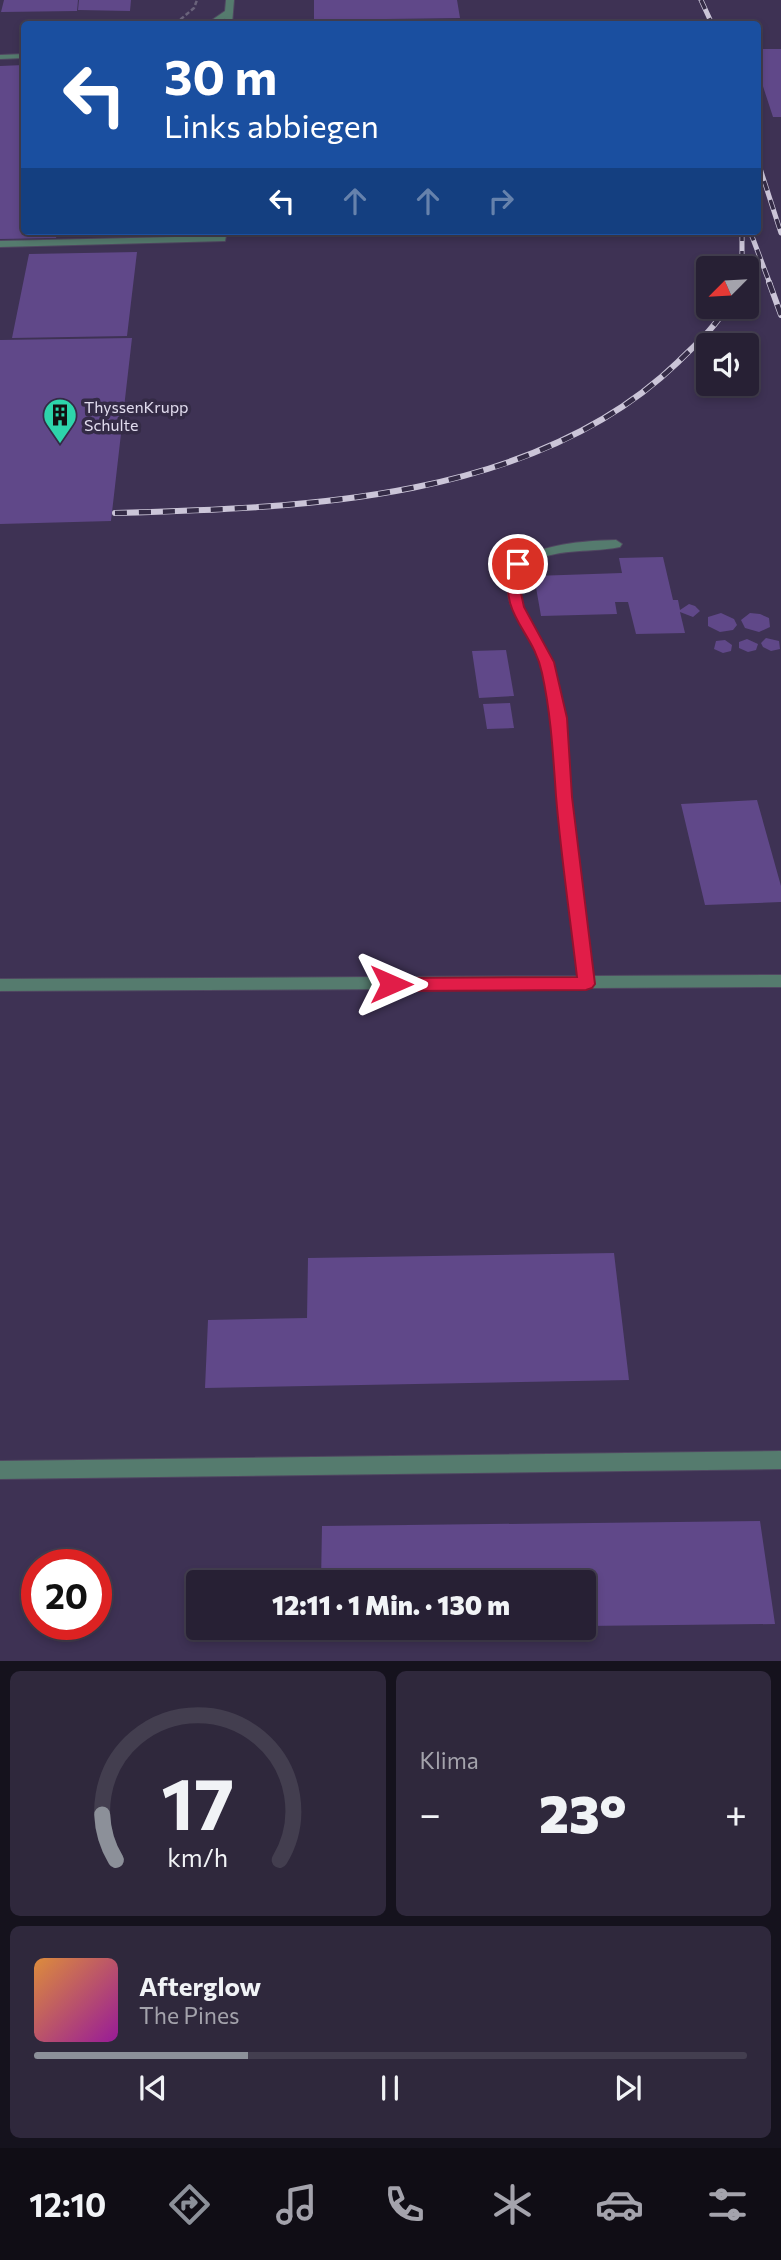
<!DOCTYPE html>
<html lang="de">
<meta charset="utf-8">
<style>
:root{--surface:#272034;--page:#2f283c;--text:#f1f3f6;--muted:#a4a3ac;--line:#433e4f;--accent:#8c9099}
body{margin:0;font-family:Commissioner,sans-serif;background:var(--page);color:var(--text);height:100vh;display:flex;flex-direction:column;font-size:26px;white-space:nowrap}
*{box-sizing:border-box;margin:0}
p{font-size:23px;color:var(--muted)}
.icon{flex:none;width:38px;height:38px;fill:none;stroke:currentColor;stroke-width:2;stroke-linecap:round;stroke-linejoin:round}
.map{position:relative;height:1661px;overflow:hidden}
.side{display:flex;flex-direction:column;gap:10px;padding:10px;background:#15121d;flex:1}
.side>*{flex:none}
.hud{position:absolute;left:21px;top:21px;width:740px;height:214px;border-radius:7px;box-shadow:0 4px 10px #0003,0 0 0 2px var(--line);background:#1a4fa0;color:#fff;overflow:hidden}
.needle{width:46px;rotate:246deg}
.tools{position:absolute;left:696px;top:256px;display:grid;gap:14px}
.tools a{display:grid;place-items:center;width:63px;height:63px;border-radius:7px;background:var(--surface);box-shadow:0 4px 10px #0003,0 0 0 2px var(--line);font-size:35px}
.speed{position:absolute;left:21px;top:1549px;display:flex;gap:14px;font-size:35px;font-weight:700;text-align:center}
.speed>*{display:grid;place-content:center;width:91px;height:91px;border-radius:50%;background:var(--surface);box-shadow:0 4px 10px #0003,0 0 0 2px var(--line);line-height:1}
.speed .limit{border:10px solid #d22;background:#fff;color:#111}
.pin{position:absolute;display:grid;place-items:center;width:60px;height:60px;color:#fff;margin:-30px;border:4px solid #fff;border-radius:50%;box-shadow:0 2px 7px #0007}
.me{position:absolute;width:77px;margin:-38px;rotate:90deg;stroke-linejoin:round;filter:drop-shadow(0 0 5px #0008)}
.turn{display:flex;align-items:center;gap:24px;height:147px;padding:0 28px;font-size:32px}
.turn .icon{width:91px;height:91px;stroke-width:2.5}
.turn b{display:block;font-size:49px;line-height:60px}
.lanes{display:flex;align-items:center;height:66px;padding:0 28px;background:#0003;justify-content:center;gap:35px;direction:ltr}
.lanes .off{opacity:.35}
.big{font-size:52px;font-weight:800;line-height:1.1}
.side .tile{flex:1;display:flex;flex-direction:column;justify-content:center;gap:10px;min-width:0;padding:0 24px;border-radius:10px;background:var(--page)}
.side .dial{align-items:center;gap:0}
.dial svg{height:182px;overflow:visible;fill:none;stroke:var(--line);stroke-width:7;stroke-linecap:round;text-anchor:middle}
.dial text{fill:var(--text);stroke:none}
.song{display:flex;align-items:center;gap:21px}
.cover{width:84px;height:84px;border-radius:10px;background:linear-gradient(135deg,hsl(30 70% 55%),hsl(300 70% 35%))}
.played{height:7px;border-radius:4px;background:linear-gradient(90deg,var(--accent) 30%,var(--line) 30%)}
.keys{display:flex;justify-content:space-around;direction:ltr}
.heat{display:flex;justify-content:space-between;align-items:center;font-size:38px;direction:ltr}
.side .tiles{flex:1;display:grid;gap:10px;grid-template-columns:1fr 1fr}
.tile:last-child{grid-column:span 2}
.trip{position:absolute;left:186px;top:1570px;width:410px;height:70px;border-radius:7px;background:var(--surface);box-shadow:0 4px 10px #0003,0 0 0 2px var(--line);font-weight:800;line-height:70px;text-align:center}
.dock{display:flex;height:112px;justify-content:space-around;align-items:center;background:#100d15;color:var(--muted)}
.dock .icon{width:49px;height:49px}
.dock .current{color:var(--accent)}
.dock b{font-size:32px;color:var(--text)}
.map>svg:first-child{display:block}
</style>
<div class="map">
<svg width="781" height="1662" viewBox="0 0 781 1662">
<rect width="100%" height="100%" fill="#342b46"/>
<path fill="#3e3254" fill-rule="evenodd" d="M0,0H781V1661L0,1662ZM24,24H758V231H24ZM709,268H747V306H709ZM709,345H747V383H709ZM37,1564H96V1624H37ZM198,1582H583V1628H198Z"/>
<path fill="#604889" d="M4,0H78L77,11L1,12Z
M79,0H131L130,11L78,10Z
M314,0H457L460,18L314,20Z
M758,49H781V117H773L758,71Z
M24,65V231H58L56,238L0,239V66Z
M137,252L127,336L12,338L29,254Z
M132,338L111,521L0,524V340Z
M663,557L673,600H678L680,610L689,604L695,606L700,611L693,617L680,612L685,633L636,634L628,602H615L617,614L541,616L534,576L622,573L619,558Z
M721,613L734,619L737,625L733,630L720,632L708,626V617Z
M750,613L760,614L769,618L770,627L759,632L745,628L741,620Z
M766,638L779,641L780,649L771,651L763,647L761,643Z
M747,639L758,644L756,650L748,652L739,648V642Z
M725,640L732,645L731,651L723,653L714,649L716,641Z
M506,650L514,696L479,698L472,651Z
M510,703L514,728L487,729L483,704Z
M757,800L781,886V902L705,905L681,804Z
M614,1253L629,1380L205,1388L208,1320L307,1318L308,1258Z
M760,1521L775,1624L583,1626V1582H321L322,1526Z"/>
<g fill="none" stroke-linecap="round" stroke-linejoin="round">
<g stroke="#504761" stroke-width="2">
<path id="service" d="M229,10L233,12L232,24H224L225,12Z
M24,54V58L0,59V55Z
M217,231H227L225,241L0,247V241L217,236Z
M616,540L622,544L620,547C583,554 560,546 523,566L518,584L523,607L553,662L566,718L571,797L593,976L781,975V987L0,991V979L578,976C571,916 562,856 557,796C553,752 554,707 541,664C530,627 492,603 514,561C546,544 580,541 616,540Z
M781,1451V1469L0,1479V1461Z"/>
</g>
<g stroke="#504761" stroke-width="2">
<path id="minor" d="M226,0H234L233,12L218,24H212V20L225,11Z"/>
</g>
<path stroke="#6a637b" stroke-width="2.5" stroke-dasharray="4.5 2.5" stroke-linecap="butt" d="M175,24L194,8L197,0"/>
<use href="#service" fill="#557b6e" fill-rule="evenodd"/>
<use href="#minor" fill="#557b6e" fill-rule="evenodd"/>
<g stroke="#cbc5d8" stroke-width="5">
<path id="rail-far1" d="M701,0L712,24
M758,162L781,233
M742,231V268
M750,231L770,284"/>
</g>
<g stroke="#cbc5d8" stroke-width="6">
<path id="rail" d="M769,282L781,315
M115,513C303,508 534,501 678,362C695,345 715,328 727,306"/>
</g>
<use href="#rail-far1" stroke="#342b46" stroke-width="3.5" stroke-dasharray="10" stroke-linecap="butt"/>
<use href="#rail" stroke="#342b46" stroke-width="4.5" stroke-dasharray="12" stroke-linecap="butt"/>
</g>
<path fill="#e11d48" stroke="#92132f" stroke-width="2" d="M518,560L525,564L519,584L524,607L554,662L567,718L572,797L595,984L592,988L586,990L391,991L385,989L382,984L385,980L391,978L577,977C570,917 561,856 556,796C553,754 551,714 542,673C533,629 497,616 511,564Z"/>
<defs>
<g id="building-pin" transform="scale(1.75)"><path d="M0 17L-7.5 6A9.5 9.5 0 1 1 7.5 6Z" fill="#2dd5ab" stroke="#342b46"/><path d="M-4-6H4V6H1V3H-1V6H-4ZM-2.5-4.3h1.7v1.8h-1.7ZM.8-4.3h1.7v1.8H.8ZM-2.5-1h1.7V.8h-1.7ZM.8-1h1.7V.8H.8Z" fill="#111"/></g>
</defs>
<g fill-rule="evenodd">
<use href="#building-pin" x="60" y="415"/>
</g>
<g text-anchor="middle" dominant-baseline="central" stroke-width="7" stroke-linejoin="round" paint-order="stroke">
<g font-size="16" fill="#e1dcee" stroke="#342b46" text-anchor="start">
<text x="84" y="406">ThyssenKrupp<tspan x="84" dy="18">Schulte</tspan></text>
</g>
</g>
</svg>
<div class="tools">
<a><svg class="needle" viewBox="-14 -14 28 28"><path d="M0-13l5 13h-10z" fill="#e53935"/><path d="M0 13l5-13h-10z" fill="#a4a3ac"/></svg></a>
<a><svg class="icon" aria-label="sound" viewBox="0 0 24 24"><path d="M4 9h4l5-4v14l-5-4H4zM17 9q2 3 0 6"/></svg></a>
</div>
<div class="speed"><div class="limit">20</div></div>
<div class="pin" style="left:518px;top:564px;background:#d93025"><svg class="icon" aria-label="arrive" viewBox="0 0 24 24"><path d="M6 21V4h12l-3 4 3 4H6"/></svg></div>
<svg class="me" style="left:391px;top:984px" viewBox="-20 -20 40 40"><path d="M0-17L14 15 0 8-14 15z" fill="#e11d48" stroke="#fff" stroke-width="4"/></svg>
<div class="trip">12:11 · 1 Min. · 130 m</div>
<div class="hud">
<div class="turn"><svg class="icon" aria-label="left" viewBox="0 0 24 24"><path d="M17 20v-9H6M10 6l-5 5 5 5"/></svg><div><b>30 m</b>Links abbiegen</div></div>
<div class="lanes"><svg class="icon" aria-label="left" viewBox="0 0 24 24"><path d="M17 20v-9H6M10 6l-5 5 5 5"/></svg><svg class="icon off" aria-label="ahead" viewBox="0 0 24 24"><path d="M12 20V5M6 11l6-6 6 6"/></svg><svg class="icon off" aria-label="ahead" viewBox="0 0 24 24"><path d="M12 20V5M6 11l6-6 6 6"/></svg><svg class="icon off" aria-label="right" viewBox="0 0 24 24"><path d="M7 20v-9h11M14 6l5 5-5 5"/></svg></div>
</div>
</div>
<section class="side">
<div class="tiles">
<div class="tile dial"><svg viewBox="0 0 100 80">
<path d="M14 69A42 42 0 1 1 86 69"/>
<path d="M14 69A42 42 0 0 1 8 49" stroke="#8c9099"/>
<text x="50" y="56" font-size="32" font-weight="700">17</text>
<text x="50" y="72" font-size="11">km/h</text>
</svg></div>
<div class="tile"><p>Klima</p>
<div class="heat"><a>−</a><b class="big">23°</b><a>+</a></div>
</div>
<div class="tile">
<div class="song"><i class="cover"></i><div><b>Afterglow</b><p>The Pines</p></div></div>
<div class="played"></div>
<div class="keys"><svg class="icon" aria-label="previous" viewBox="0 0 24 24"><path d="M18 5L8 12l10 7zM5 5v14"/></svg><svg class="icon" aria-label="pause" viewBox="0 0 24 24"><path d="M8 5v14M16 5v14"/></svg><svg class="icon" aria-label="next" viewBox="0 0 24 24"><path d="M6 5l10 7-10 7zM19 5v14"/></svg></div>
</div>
</div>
</section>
<nav class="dock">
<b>12:10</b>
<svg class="icon current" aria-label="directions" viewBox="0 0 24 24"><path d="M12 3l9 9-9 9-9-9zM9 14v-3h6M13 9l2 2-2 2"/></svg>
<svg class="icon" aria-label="music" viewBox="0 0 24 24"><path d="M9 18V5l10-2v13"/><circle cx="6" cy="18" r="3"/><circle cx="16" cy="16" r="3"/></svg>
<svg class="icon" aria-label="phone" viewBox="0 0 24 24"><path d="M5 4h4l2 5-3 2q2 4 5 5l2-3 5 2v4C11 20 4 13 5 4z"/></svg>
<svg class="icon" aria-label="climate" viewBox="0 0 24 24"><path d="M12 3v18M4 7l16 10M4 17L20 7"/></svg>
<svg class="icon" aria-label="car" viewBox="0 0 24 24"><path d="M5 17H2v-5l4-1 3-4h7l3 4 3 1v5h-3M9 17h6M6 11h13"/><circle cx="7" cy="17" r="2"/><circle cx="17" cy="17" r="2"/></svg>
<svg class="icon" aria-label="filters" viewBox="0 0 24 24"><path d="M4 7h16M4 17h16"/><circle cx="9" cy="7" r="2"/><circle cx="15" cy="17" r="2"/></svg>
</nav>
